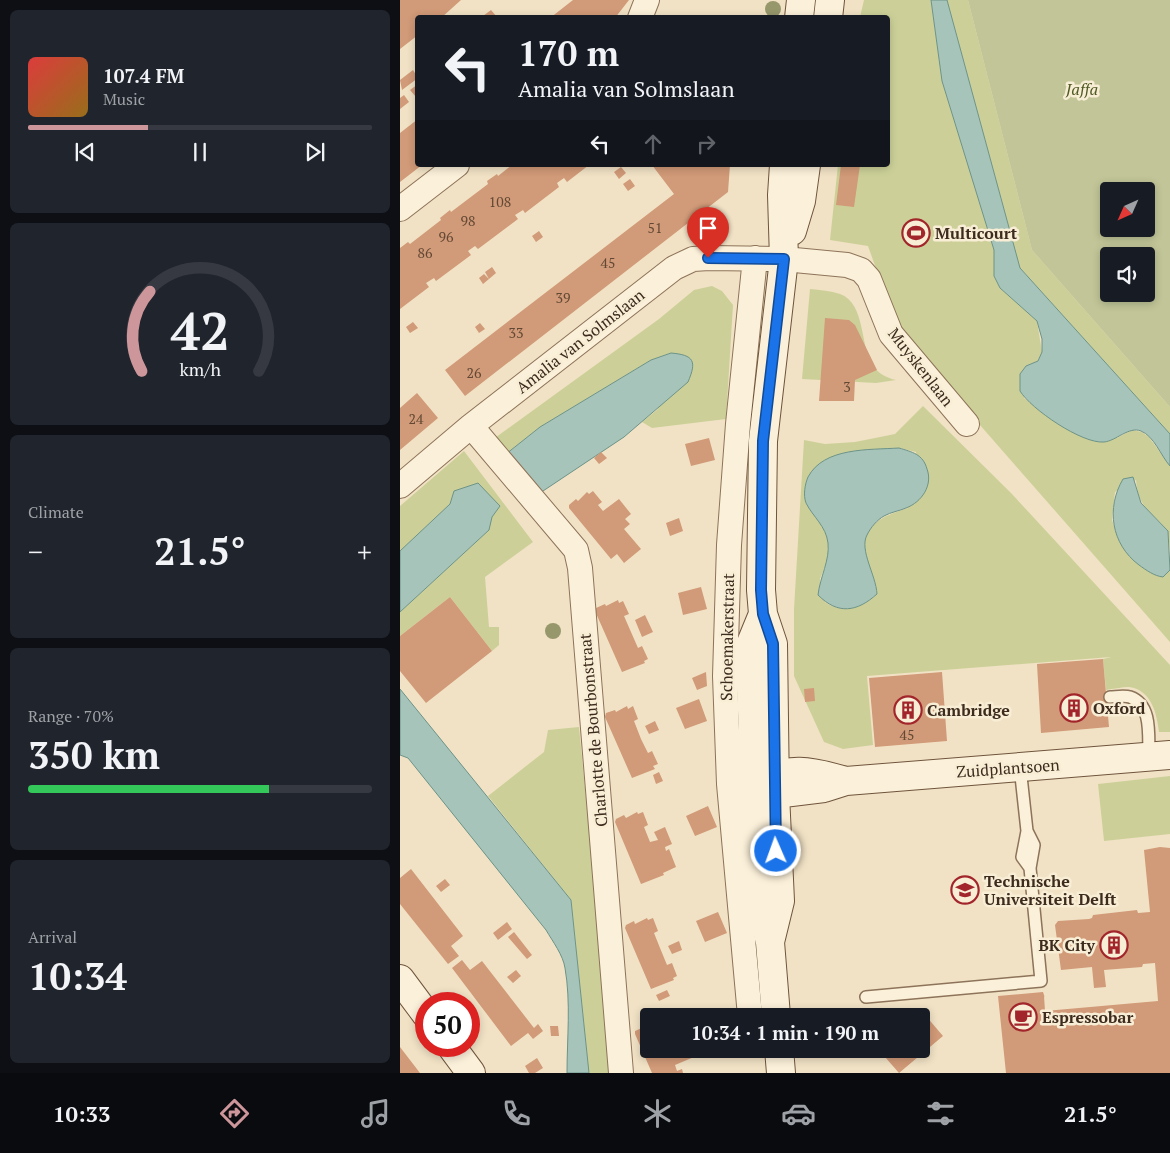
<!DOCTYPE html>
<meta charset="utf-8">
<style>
:root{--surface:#171b24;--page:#20242c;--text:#f1f3f6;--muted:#9ea1a6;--line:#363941;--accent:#cd969a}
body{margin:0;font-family:"PT Serif",serif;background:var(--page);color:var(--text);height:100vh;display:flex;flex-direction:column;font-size:19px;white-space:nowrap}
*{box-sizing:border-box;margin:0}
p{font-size:16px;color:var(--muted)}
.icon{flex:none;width:28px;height:28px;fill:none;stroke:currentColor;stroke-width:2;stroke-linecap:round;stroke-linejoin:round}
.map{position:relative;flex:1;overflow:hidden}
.panel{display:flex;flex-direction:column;gap:10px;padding:10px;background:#0d0f14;width:400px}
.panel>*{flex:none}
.top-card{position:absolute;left:15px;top:15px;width:475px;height:152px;border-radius:5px;box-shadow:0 2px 8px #0003;background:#171b24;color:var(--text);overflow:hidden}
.needle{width:32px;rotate:225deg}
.fabs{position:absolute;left:700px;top:182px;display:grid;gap:10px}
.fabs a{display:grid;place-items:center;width:55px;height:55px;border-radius:5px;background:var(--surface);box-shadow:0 2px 8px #0003;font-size:25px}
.speed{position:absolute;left:15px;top:992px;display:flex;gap:10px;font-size:25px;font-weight:700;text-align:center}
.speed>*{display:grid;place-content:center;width:65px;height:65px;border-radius:50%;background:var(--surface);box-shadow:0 2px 8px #0003;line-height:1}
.speed .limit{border:8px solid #d22;background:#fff;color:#111}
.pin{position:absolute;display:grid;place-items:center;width:42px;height:42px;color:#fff;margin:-51px -21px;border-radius:50% 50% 50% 0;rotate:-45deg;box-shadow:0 0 5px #0007}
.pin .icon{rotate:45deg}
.me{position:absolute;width:55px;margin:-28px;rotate:358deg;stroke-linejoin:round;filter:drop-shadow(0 0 4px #0008)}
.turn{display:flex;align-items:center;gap:18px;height:105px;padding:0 20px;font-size:22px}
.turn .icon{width:65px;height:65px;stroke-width:2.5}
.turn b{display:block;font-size:35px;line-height:42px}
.lanes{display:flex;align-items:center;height:48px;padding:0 20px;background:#0003;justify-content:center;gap:25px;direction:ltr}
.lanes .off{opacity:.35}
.big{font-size:38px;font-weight:600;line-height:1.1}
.panel .card{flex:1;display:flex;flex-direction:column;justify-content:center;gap:8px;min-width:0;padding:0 18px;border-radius:8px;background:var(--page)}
.panel .dial{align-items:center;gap:0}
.dial svg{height:130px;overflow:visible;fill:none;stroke:var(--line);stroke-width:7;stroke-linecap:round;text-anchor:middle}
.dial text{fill:var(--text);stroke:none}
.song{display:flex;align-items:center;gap:15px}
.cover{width:60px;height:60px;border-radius:8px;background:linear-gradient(135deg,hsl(0 70% 55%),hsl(40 70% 35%))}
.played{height:5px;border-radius:2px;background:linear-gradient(90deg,var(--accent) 35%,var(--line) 35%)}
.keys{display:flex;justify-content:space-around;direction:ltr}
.heat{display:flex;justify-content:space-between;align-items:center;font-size:28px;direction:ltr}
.charge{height:8px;border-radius:4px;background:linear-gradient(90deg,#34c759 70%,var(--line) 0)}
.trip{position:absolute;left:240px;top:1008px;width:290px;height:50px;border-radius:5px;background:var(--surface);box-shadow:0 2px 8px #0003;font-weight:600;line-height:50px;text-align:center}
.dock{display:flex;height:80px;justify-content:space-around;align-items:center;background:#090b0e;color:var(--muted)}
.dock .icon{width:35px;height:35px}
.dock .selected{color:var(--accent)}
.dock b{font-size:22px;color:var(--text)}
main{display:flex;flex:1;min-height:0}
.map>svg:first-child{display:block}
</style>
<main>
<section class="panel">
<div class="card">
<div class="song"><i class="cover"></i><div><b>107.4 FM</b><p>Music</p></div></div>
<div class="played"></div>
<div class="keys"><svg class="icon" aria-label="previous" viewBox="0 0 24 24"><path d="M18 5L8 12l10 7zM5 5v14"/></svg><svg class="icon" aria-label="pause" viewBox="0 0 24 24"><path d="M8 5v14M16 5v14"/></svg><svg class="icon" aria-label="next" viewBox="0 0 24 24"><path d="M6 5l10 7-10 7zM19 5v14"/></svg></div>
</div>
<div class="card dial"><svg viewBox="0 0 100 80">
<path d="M14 69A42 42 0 1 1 86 69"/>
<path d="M14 69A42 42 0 0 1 19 20" stroke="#cd969a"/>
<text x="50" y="56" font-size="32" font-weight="700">42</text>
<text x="50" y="72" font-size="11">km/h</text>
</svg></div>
<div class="card"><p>Climate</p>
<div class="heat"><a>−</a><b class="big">21.5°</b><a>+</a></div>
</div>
<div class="card"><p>Range · 70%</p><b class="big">350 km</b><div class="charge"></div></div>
<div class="card"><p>Arrival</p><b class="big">10:34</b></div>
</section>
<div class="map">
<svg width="770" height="1073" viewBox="0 0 770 1073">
<rect width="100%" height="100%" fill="#f1e2c5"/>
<path fill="#ccd098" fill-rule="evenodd" d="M464,0H531L542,81L594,250V276L600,288L637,321L642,352L638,361L626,366L624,398L658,423L717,438L732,430L742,432L749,437L770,466V552L768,531C751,511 738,508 736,480L715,492L712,520L714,526L770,570V642L509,344L493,316L468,246L430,240L438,165H488V18L460,17Z
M547,0H568L632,250L770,407V434L620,268Z
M312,286L322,291L333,305L326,419L252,428L242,422L258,409L271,353L251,360L140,427L106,454L92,440L259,319L294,290Z
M410,289C420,290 431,291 440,294C466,303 460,348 473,366C479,374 487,378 496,380L476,383L402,379Z
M523,406L611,493L770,665V732H759C757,715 752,690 729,687C722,687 713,689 706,690L703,659L711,657L467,676L473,745L443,749L424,742L394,676V609L404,440L425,444L455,442L495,434ZM499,448L516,452L508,508C489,514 462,523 464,549C465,563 476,576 477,594C463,607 443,615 425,602L420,579L427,561L429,544L426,531L405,502L442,453Z
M64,451L133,542L85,577L89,627H99V645L92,651L50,597L0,636V612L89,530L51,504L0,551V506Z
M179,727L213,1073H189L171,900L88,796L144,752L148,730Z
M770,776V834L704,841L698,784Z"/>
<path fill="#c1c597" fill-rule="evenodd" d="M568,0H770V407L632,250ZM709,191H746V229H709ZM709,256H746V294H709Z"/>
<path fill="#a7c4ba" stroke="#6c9388" d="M531,0H547L620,268L770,434V466C761,456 754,436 741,431C729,426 716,441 704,442C682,444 631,409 620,391V374L626,366L638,361L642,352V339L637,321L600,288L594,276V250L542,81Z
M271,353C294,355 297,361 288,382L224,437L140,493L106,454L140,427L251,360Z
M499,448C512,452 523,454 527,469C533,485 522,502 506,508C499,511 491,512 484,516C477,520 471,527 467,535C459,550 476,575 477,594C457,612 438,615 418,595C420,577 430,560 428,543C426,526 413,517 406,503C403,495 405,484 408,477C424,447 469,450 499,448Z
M733,477L741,503L768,531L770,570L763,577C754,576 746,570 739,565C711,544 706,508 723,479Z
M78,483L100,506L92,517L89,530L0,612V551L50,504L54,491Z
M0,689L171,900L189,1073H167C167,1039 171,1002 165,968C163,955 153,942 146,930L8,758L0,755Z"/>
<path fill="#d19a78" d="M0,0H61L41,18H18V35L0,49Z
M173,0H229L215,18H150Z
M91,10L97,17L84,18L83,16Z
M13,70L18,78L2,90L0,80Z
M18,84V95L16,97L10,90Z
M4,95L9,102L0,109V98Z
M18,119V165H22L0,182V133Z
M112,165H189L167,182L164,178L157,183L159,187L125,213L123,210L115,215L118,219L78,249L75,246L68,251L71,255L36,281L34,278L26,283L29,287L0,309V248L8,242L10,244L41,220L40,218L50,210L51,212L88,184L87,181L97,174L98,176Z
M252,165H330L328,192L65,396L45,370L274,194Z
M441,165H460L454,207L436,205Z
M221,167L226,173L219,179L214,172Z
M230,179L235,186L228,191L223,184Z
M139,231L143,237L136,242L132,236Z
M92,267L96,273L89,279L85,272Z
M84,274L89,279L83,284L79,278Z
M425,318L449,320L455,325L477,370L455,380L454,401H419Z
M13,322L18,328L10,333L6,327Z
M80,323L85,329L79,333L75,327Z
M17,393L38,418L0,450V408Z
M309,438L315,460L291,466L285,444Z
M201,452L207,458L199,464L194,458Z
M193,491L202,502L198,505L203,511L219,499L231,514L225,519L230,524L224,529L241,549L224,563L217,554L211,559L169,508V505L176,499L178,501L187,492L189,494Z
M279,518L283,531L270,536L266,523Z
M301,587L307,609L283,615L278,593Z
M50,597L92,651L26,703L0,671V636Z
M218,600L219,603L223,601L229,614L224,616L238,648L242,646L248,659L244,661L245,663L222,672L195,611L196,608L205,604L206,606Z
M245,615L253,632L242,637L235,620Z
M703,659L709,727L641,733L637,664Z
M306,672L307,686L297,690L292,678Z
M542,672L547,741L475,747L469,678Z
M414,688L415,701L405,702L404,689Z
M299,699L307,721L285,729L276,708Z
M227,706L228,709L233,706L238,719L234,721L241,739L248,753L252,751L258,764L253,766L255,769L232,778L205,717L206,713L215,710L216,712Z
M255,721L259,730L249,734L245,726Z
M259,772L263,781L256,784L253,775Z
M308,806L317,827L295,836L286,816Z
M237,812L238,814L243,812L248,825L244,827L250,842L258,840L254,832L265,827L272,844L265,847L266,851L269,849L276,867L263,873L264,875L241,884L215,822L216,819L224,815L226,818Z
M760,847L770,848V1073H606L598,996L643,992L645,998L644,996L645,1011L758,1001L755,963L743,964L742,967L704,970L706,987L694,988L692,967L661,970L655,925L658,921L689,919L692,918L693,915L737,910L738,913L750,912L744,850Z
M11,869L63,936L51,946L59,956L48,964L0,904V878Z
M45,879L50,885L41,892L36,886Z
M318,912L327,933L305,942L296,921Z
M247,918L248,920L253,918L258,931L254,933L260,948L267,965L272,963L277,976L273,978L274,980L251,989L225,928L226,925L234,921L235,924Z
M107,922L112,929L98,940L93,933Z
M114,932L132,955L127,959L108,937Z
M279,941L282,950L272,954L268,946Z
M62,960L70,970L82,961L134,1028L138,1024L143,1031L133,1039L128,1033L111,1046L52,968Z
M116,970L121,976L113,983L107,977Z
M267,990L270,996L259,1001L256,995Z
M520,1009L543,1036L499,1073L478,1049H521V1016H512Z
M150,1026H158L159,1036H151Z
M244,1027L245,1029L249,1028V1049H313L275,1065L277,1071L282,1069L283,1073H252L235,1034V1031Z
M0,1047L20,1073H0Z
M137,1058L143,1068L135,1073H129L125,1066Z"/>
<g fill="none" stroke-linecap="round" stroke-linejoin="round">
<g stroke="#8d7359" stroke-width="14">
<path id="lane" d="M710,697C715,697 724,695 730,697C753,705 748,737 749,757
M620,767L627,831L622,857L630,868
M466,997L641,981L630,868L634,845L627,831"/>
</g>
<g stroke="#8d7359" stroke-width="26">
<path id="street" d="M240,18L247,0
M0,209L57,165
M71,426L176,550L180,568L221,1073
M0,486L71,426L274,268L293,259L309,258L384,259L447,265L461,270L469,279L491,334L567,424
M350,1016L329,784L325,676L329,545L338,424L355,258"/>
</g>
<g stroke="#6f543c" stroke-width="30">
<path id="secondary" d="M399,18L401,0
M428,18L430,0
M392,231L401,201L406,165
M363,614L349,648L353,731L351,788L354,844L360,902L370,942L376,1016
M359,783C388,766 411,771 442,780
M351,788L375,794L424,788L446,781L770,755
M370,942L380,901L375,794L373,644L363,614L361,590L363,441L384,259L382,195L384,165
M0,979L26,1014
M51,1046L71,1073
M379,1049L381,1073"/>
</g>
<use href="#lane" stroke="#fbf0d9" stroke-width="11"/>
<use href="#street" stroke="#fbf0d9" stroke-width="24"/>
<use href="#secondary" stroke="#fbf0d9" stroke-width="28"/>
</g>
<g fill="#97976c">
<circle cx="373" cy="9" r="8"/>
<circle cx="153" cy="631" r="8"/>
</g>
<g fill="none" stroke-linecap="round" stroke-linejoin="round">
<g stroke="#114b97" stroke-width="12">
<path id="route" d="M308,258L384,259L363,441L361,590L363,614L373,644L376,851"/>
</g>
<use href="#route" stroke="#1a73e8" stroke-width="9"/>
</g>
<defs>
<g id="stadium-ring" transform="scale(1.4375)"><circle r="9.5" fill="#f8edd5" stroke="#a1252a" stroke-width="1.5"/><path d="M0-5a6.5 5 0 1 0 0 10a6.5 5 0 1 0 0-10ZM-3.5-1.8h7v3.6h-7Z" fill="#a1252a"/></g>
<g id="building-ring" transform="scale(1.4375)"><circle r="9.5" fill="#f8edd5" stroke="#a1252a" stroke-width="1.5"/><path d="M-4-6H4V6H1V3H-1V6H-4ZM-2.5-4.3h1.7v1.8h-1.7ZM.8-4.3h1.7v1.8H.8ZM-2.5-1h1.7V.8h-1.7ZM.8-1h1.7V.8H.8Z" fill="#a1252a"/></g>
<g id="university-ring" transform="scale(1.4375)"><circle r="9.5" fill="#f8edd5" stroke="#a1252a" stroke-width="1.5"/><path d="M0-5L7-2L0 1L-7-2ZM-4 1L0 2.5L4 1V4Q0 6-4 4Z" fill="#a1252a"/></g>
<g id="cafe-ring" transform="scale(1.4375)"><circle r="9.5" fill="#f8edd5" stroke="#a1252a" stroke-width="1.5"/><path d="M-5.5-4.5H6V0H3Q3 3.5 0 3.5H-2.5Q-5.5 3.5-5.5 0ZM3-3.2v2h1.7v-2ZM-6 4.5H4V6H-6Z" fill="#a1252a"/></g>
</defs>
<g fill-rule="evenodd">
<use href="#stadium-ring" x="516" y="233"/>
<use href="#building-ring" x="674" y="708"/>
<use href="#building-ring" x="508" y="710"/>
<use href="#university-ring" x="565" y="890"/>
<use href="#building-ring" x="714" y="945"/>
<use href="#cafe-ring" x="623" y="1017"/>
</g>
<g text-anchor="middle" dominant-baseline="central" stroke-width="5" stroke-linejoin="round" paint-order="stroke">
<g font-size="14" fill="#624834">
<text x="100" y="201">108</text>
<text x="68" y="220">98</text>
<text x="255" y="227">51</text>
<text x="46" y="236">96</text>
<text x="25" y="252">86</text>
<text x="208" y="262">45</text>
<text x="163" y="297">39</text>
<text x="116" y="332">33</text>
<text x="74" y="372">26</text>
<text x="447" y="386">3</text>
<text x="16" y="418">24</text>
<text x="507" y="734">45</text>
</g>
<g font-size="16" font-style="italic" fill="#4e5a23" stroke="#f8edd5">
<text x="682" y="89">Jaffa</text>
</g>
<g font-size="16" font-weight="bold" fill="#3d2c1e" stroke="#f8edd5" text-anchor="start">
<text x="535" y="233">Multicourt</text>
<text x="693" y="708">Oxford</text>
<text x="527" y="710">Cambridge</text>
<text x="584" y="881">Technische<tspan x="584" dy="18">Universiteit Delft</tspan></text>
<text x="695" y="945" text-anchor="end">BK City</text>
<text x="642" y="1017">Espressobar</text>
</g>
<g font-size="16" fill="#3d2c1e" stroke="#f8edd5">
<text transform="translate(180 341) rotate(-38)">Amalia van Solmslaan</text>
<text transform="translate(521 367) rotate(52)">Muyskenlaan</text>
<text transform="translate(327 637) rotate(-89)">Schoemakerstraat</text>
<text transform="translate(193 730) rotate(-95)">Charlotte de Bourbonstraat</text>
<text transform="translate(608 768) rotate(-4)">Zuidplantsoen</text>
</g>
</g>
</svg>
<div class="fabs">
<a><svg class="needle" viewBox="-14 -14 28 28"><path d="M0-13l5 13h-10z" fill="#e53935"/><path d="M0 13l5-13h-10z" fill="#9ea1a6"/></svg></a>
<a><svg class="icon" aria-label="sound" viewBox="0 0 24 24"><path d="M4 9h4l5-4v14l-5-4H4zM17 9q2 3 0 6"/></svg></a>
</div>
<div class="speed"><div class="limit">50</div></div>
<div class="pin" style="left:308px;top:258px;background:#d93025"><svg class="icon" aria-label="arrive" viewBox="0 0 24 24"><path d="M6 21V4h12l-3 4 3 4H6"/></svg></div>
<svg class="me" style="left:376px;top:851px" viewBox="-20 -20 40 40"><circle r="17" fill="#1a73e8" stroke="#fff" stroke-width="3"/><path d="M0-11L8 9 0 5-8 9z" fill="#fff"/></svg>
<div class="trip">10:34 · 1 min · 190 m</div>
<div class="top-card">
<div class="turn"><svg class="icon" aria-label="left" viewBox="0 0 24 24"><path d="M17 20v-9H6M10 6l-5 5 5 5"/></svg><div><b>170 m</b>Amalia van Solmslaan</div></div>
<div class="lanes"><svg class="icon" aria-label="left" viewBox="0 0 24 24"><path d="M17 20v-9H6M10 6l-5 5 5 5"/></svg><svg class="icon off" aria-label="ahead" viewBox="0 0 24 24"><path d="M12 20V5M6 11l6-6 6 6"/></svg><svg class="icon off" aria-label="right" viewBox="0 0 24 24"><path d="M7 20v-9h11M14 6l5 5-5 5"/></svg></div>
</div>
</div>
</main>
<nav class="dock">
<b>10:33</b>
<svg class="icon selected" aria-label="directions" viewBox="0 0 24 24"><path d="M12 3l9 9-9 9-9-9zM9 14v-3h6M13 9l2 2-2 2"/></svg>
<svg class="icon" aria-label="music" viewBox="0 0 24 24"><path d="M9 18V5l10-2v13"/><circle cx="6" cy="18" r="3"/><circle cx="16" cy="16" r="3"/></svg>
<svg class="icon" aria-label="phone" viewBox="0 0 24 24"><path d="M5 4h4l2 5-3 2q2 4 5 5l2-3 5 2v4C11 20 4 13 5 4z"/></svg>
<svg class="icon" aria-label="climate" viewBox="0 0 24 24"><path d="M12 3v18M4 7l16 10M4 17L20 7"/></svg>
<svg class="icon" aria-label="car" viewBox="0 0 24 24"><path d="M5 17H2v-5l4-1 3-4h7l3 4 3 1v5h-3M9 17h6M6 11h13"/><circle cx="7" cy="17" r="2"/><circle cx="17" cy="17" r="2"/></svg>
<svg class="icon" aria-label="filters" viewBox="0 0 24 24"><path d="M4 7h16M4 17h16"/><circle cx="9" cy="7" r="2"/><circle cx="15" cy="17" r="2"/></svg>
<b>21.5°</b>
</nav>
